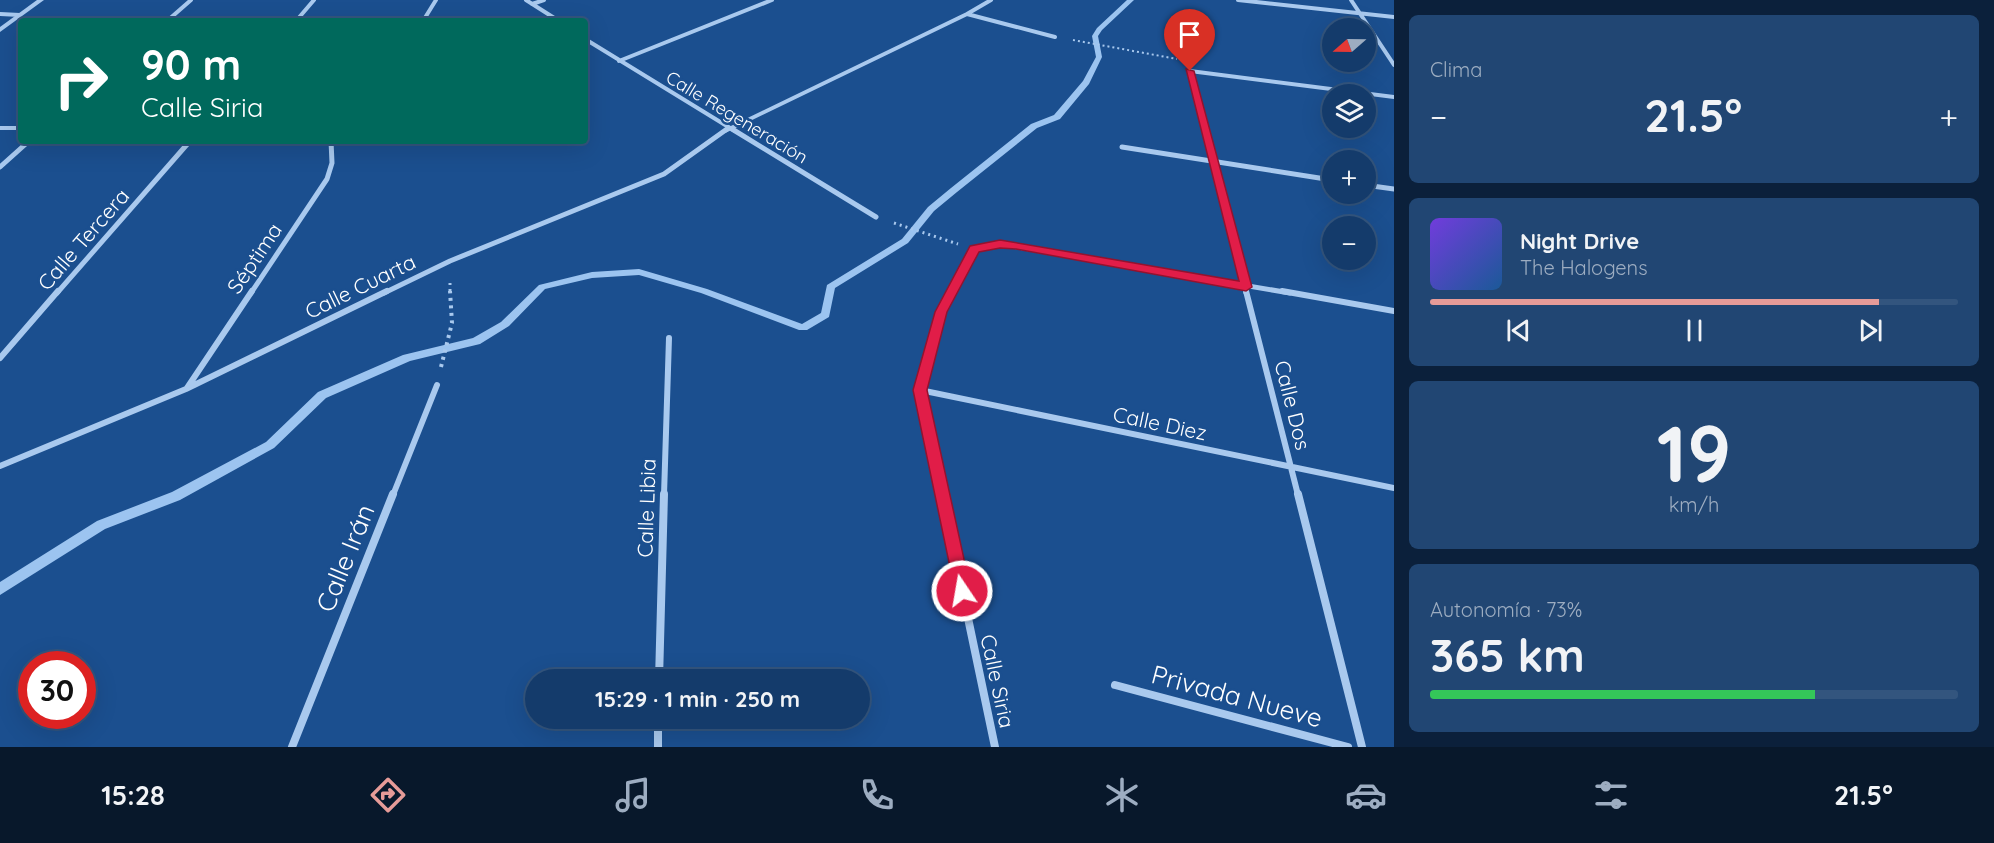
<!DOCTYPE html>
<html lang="es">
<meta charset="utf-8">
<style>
:root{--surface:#143b6b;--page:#214673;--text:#f1f3f6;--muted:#9dadc1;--line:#33557e;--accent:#e69b98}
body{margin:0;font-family:Quicksand,sans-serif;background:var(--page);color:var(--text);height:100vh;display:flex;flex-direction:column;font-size:22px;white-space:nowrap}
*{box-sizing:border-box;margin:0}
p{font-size:20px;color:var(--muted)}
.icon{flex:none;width:33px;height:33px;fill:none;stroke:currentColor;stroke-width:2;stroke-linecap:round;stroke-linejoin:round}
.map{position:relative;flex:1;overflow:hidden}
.panel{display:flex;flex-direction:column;gap:15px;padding:15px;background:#0b203b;width:600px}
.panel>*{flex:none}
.top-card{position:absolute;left:18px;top:18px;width:570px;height:126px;border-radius:6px;box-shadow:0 6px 24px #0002,0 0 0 2px var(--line);background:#00695c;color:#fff;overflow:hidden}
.needle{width:39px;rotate:250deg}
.buttons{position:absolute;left:1322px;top:18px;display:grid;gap:12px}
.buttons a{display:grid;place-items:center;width:54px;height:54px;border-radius:50%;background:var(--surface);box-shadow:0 6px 24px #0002,0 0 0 2px var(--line);font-size:30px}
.speed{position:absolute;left:18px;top:651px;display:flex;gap:12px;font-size:30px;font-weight:700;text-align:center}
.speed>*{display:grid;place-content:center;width:78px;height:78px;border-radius:50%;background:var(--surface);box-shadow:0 6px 24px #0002,0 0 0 2px var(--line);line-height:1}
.speed .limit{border:9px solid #d22;background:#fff;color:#111}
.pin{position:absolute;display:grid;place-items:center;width:51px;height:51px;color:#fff;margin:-62px -26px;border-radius:50% 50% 50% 0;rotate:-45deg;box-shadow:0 0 6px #0007}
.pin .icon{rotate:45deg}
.me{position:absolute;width:66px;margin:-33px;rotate:348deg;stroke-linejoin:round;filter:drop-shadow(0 0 4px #0008)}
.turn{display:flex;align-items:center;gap:21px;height:126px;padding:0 24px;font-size:27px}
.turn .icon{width:78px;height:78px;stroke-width:2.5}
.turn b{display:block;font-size:42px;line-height:51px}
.big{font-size:45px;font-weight:800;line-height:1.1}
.panel .widget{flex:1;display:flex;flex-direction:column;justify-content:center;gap:9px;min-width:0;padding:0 21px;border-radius:9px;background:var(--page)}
.panel .dial{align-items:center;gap:0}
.dial b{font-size:78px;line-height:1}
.song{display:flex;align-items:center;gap:18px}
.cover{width:72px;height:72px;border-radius:9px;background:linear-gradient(135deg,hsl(260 70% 55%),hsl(210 70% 35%))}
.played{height:6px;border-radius:3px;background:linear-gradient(90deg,var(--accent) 85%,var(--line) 85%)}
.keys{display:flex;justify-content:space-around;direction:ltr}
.heat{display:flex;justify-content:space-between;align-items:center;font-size:33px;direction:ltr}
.charge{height:9px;border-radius:4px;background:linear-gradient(90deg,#34c759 73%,var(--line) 0)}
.trip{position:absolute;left:525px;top:669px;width:345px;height:60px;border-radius:30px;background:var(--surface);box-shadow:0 6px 24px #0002,0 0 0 2px var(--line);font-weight:800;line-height:60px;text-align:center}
.dock{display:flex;height:96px;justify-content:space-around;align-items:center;background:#08182b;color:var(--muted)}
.dock .icon{width:42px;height:42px}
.dock .current{color:var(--accent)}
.dock b{font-size:27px;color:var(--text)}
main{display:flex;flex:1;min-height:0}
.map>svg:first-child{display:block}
</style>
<main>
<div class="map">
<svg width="1394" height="747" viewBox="0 0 1394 747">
<rect width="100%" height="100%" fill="#1b4f8f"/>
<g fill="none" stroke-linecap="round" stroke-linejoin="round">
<path fill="#9cc4f0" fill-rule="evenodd" d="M1127,0H1134L1102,30L1098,36L1102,57L1089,84L1060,119L1037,128L957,192L934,211L908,243L835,288L829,317L807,330H799L701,293L639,275L592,278L545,289L509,326L480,344L410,361L326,398L274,448L180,500L105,529L0,595V582L97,521L172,492L266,442L318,392L403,355L473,338L501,322L539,285L592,272L639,269L707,289L802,324L821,313L827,285L902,239L928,207L951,188L1031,124L1054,115L1083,81L1096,57L1092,36L1097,28Z"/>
<path stroke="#a9c9ee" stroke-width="2" stroke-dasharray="2 3" stroke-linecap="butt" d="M1073,40L1177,59"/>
<path stroke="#a9c9ee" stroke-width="3" stroke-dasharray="2 4" stroke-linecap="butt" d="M894,223L958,244
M450,283V293"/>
<path stroke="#a9c9ee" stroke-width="4" stroke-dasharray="3 4.5" stroke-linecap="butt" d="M441,367L452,323L450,291"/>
<path stroke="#a9c9ee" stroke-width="4" d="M526,0L559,21
M1238,0L1394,17
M1351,0L1394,65
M532,4L544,0
M0,14L20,15
M967,14L1055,37
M167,21L191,0
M296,21L314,0
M423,21L436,0
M585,39L735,131
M619,61L772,0
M0,128H21
M725,131L967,14L991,0
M1205,131L1190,71L1394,97"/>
<path stroke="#a9c9ee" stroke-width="5" d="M732,129L876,217
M1205,129L1246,293
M1122,147L1332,180
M0,167L29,141
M1365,185L1394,189
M57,293L190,141
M251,293L327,179L332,163L331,141
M384,293L450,261L664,174L727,129
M951,293L975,249L1000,244L1290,293"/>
<path stroke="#a9c9ee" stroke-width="6" d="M1246,291L1298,495
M1282,291L1394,311
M0,358L58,291
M187,388L252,291
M920,390L1394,488
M0,466L186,389L387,291
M393,495L437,385
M664,495L669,338
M942,495L920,390L941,312L952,291"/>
<path stroke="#a9c9ee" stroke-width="8" d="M942,494L995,747
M1298,494L1362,747
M659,680L664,494
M1115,685L1348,747
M658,718V747
M292,747L393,494"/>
<path fill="#a9c9ee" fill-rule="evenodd" d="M37,0H44L0,32V27Z"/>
</g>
<path fill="#e11d48" stroke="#92132f" stroke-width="1.5" d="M1186,69L1194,71L1252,287L1246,291L1016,249L1000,248L979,252L947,312L927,390L971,591L968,596L962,598L956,596L913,390L935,312L970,246L1000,240L1239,281Z"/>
<g text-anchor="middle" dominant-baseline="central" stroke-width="5" stroke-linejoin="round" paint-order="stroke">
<g font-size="18" fill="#fff" stroke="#1b4f8f">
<text transform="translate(737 117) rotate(31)">Calle Regeneración</text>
</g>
<g font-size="21" fill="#fff" stroke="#1b4f8f">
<text transform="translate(83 239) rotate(-49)">Calle Tercera</text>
<text transform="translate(254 258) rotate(-56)">Séptima</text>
<text transform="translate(360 286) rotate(-26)">Calle Cuarta</text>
<text transform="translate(1293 405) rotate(76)">Calle Dos</text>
<text transform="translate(1160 423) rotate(12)">Calle Diez</text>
<text transform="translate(646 508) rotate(-88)">Calle Libia</text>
<text transform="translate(998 681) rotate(78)">Calle Siria</text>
</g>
<g font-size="26" fill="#fff" stroke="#1b4f8f">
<text transform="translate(345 558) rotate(-68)">Calle Irán</text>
<text transform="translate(1237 696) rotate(15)">Privada Nueve</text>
</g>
</g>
</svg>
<div class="buttons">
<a><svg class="needle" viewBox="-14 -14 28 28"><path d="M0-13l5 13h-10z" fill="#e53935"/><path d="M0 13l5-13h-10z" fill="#9dadc1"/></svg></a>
<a><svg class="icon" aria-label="layers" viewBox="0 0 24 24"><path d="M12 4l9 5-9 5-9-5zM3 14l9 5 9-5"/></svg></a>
<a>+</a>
<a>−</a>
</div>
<div class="speed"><div class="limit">30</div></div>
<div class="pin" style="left:1190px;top:71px;background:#d93025"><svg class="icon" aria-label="arrive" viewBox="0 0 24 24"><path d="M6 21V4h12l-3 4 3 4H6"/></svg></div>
<svg class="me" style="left:962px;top:591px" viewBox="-20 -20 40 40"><circle r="17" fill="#e11d48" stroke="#fff" stroke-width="3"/><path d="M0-11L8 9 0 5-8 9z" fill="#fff"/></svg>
<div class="trip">15:29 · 1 min · 250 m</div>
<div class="top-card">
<div class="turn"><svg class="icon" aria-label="right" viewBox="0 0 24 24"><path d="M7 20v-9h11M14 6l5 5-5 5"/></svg><div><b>90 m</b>Calle Siria</div></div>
</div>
</div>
<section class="panel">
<div class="widget"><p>Clima</p>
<div class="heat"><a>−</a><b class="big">21.5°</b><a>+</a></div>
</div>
<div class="widget">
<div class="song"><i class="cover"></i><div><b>Night Drive</b><p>The Halogens</p></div></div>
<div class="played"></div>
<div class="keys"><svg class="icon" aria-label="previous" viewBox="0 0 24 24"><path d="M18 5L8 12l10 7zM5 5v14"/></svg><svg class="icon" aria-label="pause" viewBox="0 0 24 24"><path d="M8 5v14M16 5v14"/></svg><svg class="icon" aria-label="next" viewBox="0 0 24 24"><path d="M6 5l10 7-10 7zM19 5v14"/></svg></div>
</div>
<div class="widget dial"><b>19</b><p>km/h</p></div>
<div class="widget"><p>Autonomía · 73%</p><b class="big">365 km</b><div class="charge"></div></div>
</section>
</main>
<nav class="dock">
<b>15:28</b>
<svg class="icon current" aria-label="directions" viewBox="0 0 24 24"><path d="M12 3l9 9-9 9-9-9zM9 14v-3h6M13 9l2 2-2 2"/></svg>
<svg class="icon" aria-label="music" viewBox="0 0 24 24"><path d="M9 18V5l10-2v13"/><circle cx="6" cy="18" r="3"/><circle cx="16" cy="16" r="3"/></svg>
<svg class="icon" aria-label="phone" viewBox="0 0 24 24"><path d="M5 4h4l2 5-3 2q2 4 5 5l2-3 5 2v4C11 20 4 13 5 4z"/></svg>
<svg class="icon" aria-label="climate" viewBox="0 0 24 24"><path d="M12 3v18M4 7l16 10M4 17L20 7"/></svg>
<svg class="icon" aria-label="car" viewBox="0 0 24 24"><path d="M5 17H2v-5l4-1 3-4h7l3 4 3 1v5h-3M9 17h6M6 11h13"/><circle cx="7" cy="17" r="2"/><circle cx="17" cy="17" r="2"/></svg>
<svg class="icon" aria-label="filters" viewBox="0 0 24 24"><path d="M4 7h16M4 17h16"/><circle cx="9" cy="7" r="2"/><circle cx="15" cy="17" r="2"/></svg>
<b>21.5°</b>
</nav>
